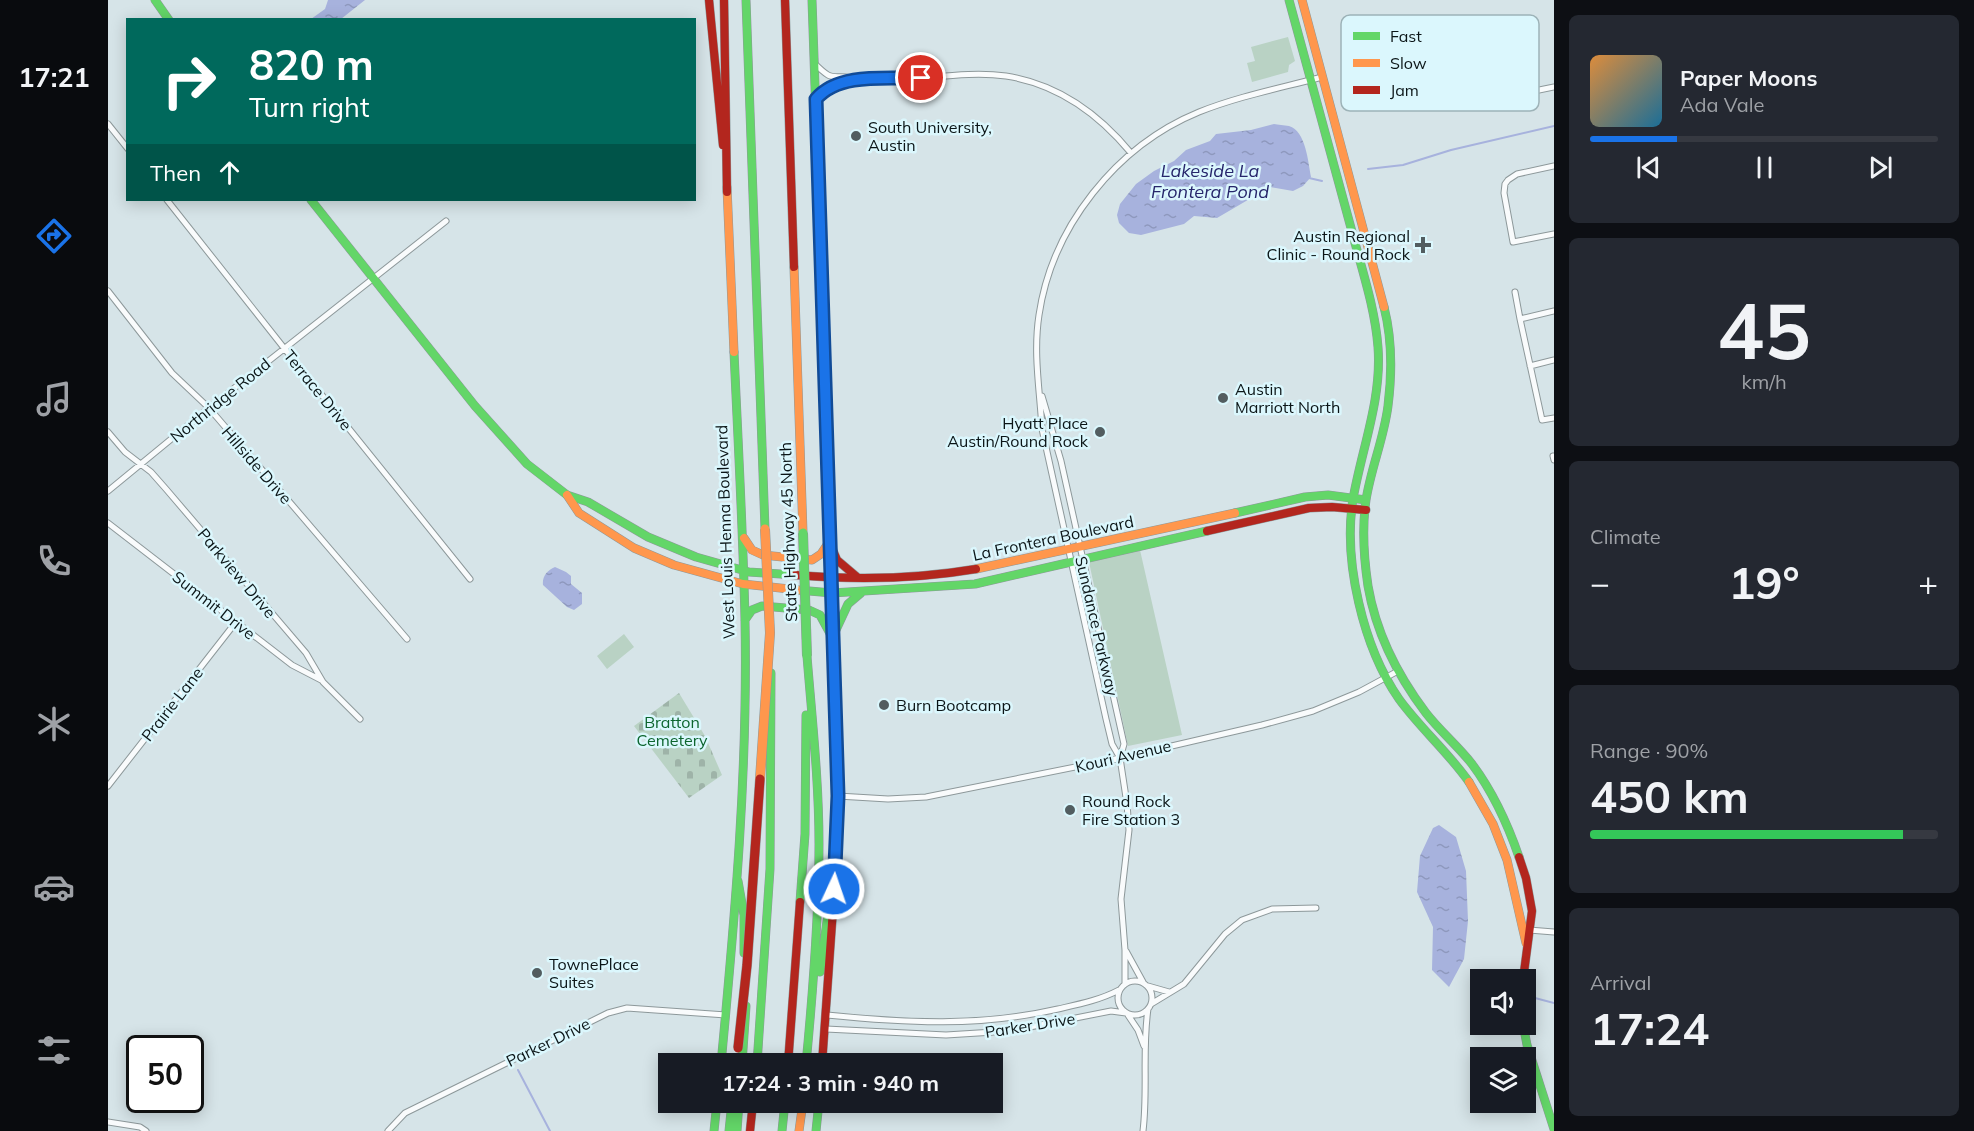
<!DOCTYPE html>
<meta charset="utf-8">
<style>
:root{--surface:#171b24;--page:#242831;--text:#f1f3f6;--muted:#9ea1a6;--line:#363941;--accent:#1a73e8}
body{margin:0;font-family:Mulish,sans-serif;background:var(--page);color:var(--text);height:100vh;display:flex;flex-direction:column;font-size:22px;white-space:nowrap}
*{box-sizing:border-box;margin:0}
p{font-size:20px;color:var(--muted)}
.icon{flex:none;width:33px;height:33px;fill:none;stroke:currentColor;stroke-width:2;stroke-linecap:round;stroke-linejoin:round}
.map{position:relative;flex:1;overflow:hidden}
.side{display:flex;flex-direction:column;gap:15px;padding:15px;background:#0d0f14;width:420px}
.side>*{flex:none}
.top-card{position:absolute;left:18px;top:18px;width:570px;height:183px;border-radius:0px;box-shadow:0 3px 15px #0003;background:#00695c;color:#fff;overflow:hidden}
.controls{position:absolute;left:1362px;top:969px;display:grid;gap:12px}
.controls a{display:grid;place-items:center;width:66px;height:66px;border-radius:0px;background:var(--surface);box-shadow:0 3px 15px #0003;font-size:30px}
.speed{position:absolute;left:18px;top:1035px;display:flex;gap:12px;font-size:30px;font-weight:700;text-align:center}
.speed>*{display:grid;place-content:center;width:78px;height:78px;border-radius:50%;background:var(--surface);box-shadow:0 3px 15px #0003;line-height:1}
.speed .limit{border:3px solid #111;border-radius:9px;background:#fff;color:#111}
.pin{position:absolute;display:grid;place-items:center;width:51px;height:51px;color:#fff;margin:-26px;border:3px solid #fff;border-radius:50%;box-shadow:0 2px 6px #0007}
.me{position:absolute;width:66px;margin:-33px;rotate:3deg;stroke-linejoin:round;filter:drop-shadow(0 0 4px #0008)}
.turn{display:flex;align-items:center;gap:21px;height:126px;padding:0 24px;font-size:27px}
.turn .icon{width:78px;height:78px;stroke-width:2.5}
.turn b{display:block;font-size:42px;line-height:51px}
.then{display:flex;align-items:center;height:57px;padding:0 24px;background:#0003;gap:12px;font-size:22px}
.big{font-size:45px;font-weight:700;line-height:1.1}
.side .card{flex:1;display:flex;flex-direction:column;justify-content:center;gap:9px;min-width:0;padding:0 21px;border-radius:9px;background:var(--page)}
.side .dial{align-items:center;gap:0}
.dial b{font-size:78px;line-height:1}
.song{display:flex;align-items:center;gap:18px}
.cover{width:72px;height:72px;border-radius:9px;background:linear-gradient(135deg,hsl(30 70% 55%),hsl(200 70% 35%))}
.played{height:6px;border-radius:3px;background:linear-gradient(90deg,var(--accent) 25%,var(--line) 25%)}
.keys{display:flex;justify-content:space-around;direction:ltr}
.heat{display:flex;justify-content:space-between;align-items:center;font-size:33px;direction:ltr}
.charge{height:9px;border-radius:4px;background:linear-gradient(90deg,#34c759 90%,var(--line) 0)}
.trip{position:absolute;left:550px;top:1053px;width:345px;height:60px;border-radius:0px;background:var(--surface);box-shadow:0 3px 15px #0003;font-weight:700;line-height:60px;text-align:center}
main{display:flex;flex:1;min-height:0}
.menu{display:flex;flex-direction:column;width:108px;justify-content:space-around;align-items:center;background:#090b0e;color:var(--muted)}
.menu .icon{width:42px;height:42px}
.menu .current{color:var(--accent)}
.menu b{font-size:27px;color:var(--text)}
.map>svg:first-child{display:block}
</style>
<main>
<nav class="menu">
<b>17:21</b>
<svg class="icon current" aria-label="directions" viewBox="0 0 24 24"><path d="M12 3l9 9-9 9-9-9zM9 14v-3h6M13 9l2 2-2 2"/></svg>
<svg class="icon" aria-label="music" viewBox="0 0 24 24"><path d="M9 18V5l10-2v13"/><circle cx="6" cy="18" r="3"/><circle cx="16" cy="16" r="3"/></svg>
<svg class="icon" aria-label="phone" viewBox="0 0 24 24"><path d="M5 4h4l2 5-3 2q2 4 5 5l2-3 5 2v4C11 20 4 13 5 4z"/></svg>
<svg class="icon" aria-label="climate" viewBox="0 0 24 24"><path d="M12 3v18M4 7l16 10M4 17L20 7"/></svg>
<svg class="icon" aria-label="car" viewBox="0 0 24 24"><path d="M5 17H2v-5l4-1 3-4h7l3 4 3 1v5h-3M9 17h6M6 11h13"/><circle cx="7" cy="17" r="2"/><circle cx="17" cy="17" r="2"/></svg>
<svg class="icon" aria-label="filters" viewBox="0 0 24 24"><path d="M4 7h16M4 17h16"/><circle cx="9" cy="7" r="2"/><circle cx="15" cy="17" r="2"/></svg>
</nav>
<div class="map">
<svg width="1446" height="1131" viewBox="0 0 1446 1131">
<defs>
<pattern id="cemetery-stones" width="16" height="16" patternUnits="userSpaceOnUse" patternTransform="scale(1.5)"><rect width="16" height="16" fill="#b9d2c4"/><path d="M2 7V4a2 2 0 0 1 4 0v3zM10 15v-3a2 2 0 0 1 4 0v3z" fill="#9eb3a8"/></pattern>
<pattern id="water-ripples" width="26" height="14" patternUnits="userSpaceOnUse" patternTransform="scale(1.5)"><rect width="26" height="14" fill="#a7b2dd"/><path d="M2 4q2-2 4 0t4 0M15 11q2-2 4 0t4 0" fill="none" stroke="#8e98bd"/></pattern>
</defs>
<rect width="100%" height="100%" fill="#d6e4e8"/>
<path fill="url(#cemetery-stones)" d="M571,693L597,736L614,775L581,798L526,726Z"/>
<path fill="#b9d2c4" d="M1180,37L1187,61L1181,65L1180,72L1144,82L1139,63L1147,61L1143,47Z
M1032,550L1074,735L1020,746L981,562Z
M516,634L526,647L499,669L489,656Z"/>
<path fill="url(#water-ripples)" d="M220,0H257L233,19H203L217,9Z
M1166,124C1170,125 1176,125 1181,126C1198,131 1200,162 1203,177L1195,186L1185,191L1162,187L1109,218L1086,216L1076,224L1033,235L1021,233L1011,223L1009,215L1012,204L1028,184L1046,171L1066,161L1078,150L1102,141L1108,134L1143,130Z
M447,567L458,572L463,576V584L474,593V604L466,610L459,607L435,585C434,577 439,570 447,567Z
M1331,825L1348,837L1358,871L1360,921L1356,959L1341,987L1324,970L1325,927L1309,892L1312,856L1325,828Z"/>
<g fill="none" stroke-linecap="round" stroke-linejoin="round">
<path stroke="#a7b2dd" stroke-width="2" d="M1260,169L1295,165L1343,150L1446,126
M1201,178L1214,181
M1427,998L1446,1003
M410,1070L442,1131"/>
<g stroke="#8d989a" stroke-width="7">
<path id="street" d="M706,63C710,67 715,72 720,75C725,78 732,76 738,77C789,87 846,69 898,76C950,84 990,113 1023,153
M707,99C721,84 730,86 748,80
M1348,107L1446,87
M0,124L20,149
M1446,166L1409,174L1400,180L1397,184L1396,193L1405,242L1446,234
M59,200L176,348L362,579
M0,291L64,373L101,408L299,639
M1407,292L1412,319L1446,311
M1412,319L1434,420L1446,418
M1422,366L1446,360
M934,396L953,461L1016,744L1012,758
M0,432L17,452L43,472L58,489L198,653L215,682L252,719
M1445,456L1446,460
M0,491L101,408L338,221
M0,523L184,665L213,680
M0,786L128,622
M730,796L780,799L818,797L1012,758L1154,725L1205,711L1251,692L1290,671
M1421,930L1446,932
M1018,951L1035,982
M1010 998a17 17 0 1 1 34 0a17 17 0 1 1-34 0Z
M1017,984V950L1013,899L1021,830L1019,804L1012,758L1004,744L998,719L934,429C932,391 925,354 931,315C944,227 1008,146 1091,112C1131,96 1173,88 1214,77
M1040,986L1061,992
M1043,1004L1076,984L1117,934L1134,920L1164,909L1208,908
M719,1015C799,1023 871,1027 950,1009C972,1004 992,1000 1011,990
M1020,1015L1030,1030L1036,1046
M718,1029L838,1035L902,1031L1003,1011L1018,1013
M0,1122L32,1127L38,1131
M280,1131L297,1113L500,1013L519,1008L618,1015
M1035,1131C1040,1090 1034,1050 1040,1009"/>
</g>
<g stroke="#8d989a" stroke-width="9">
<path id="fast" d="M47,0L61,20
M638,0L657,529
M704,0L720,460
M1181,0C1202,76 1223,152 1243,228C1253,267 1267,307 1270,347C1274,399 1254,448 1245,499C1235,561 1255,647 1291,699C1312,728 1340,752 1361,782
M203,200L367,406L419,464L459,495L480,502L540,537L588,557L641,572L687,575
M1276,307C1284,338 1284,374 1280,406C1276,438 1263,468 1258,500C1254,527 1256,559 1260,586C1268,633 1290,676 1318,713C1332,731 1350,746 1364,764C1385,792 1400,825 1411,857
M1127,513L1197,497L1220,495L1258,500
M690,590L724,593L867,584L1099,531
M637,620L644,610L654,606L701,610L712,615L724,637
M727,632L740,604L753,593
M630,881L636,915V953
M692,902L697,834L698,715
M712,972L719,921L726,889
M1415,1024L1419,1045L1446,1129
M613,1064C627,916 640,768 637,620C635,530 630,441 626,352
M634,1064L638,1006
M649,1064L662,869L663,673
M698,1064C705,991 711,917 711,844C711,781 704,719 699,656
M606,1131L609,1102
M621,1131L624,1102
M629,1131L631,1102
M674,1131L677,1102
M708,1131L711,1102"/>
</g>
<g stroke="#8d989a" stroke-width="9">
<path id="slow" d="M1194,0L1276,307
M619,187L626,352
M686,267L695,533
M720,460L729,765
M459,495L471,513L526,548L566,565L635,584L690,590
M636,538L644,550L655,555L704,560L713,554L721,542
M868,569L1127,513
M1361,782L1385,824L1399,860L1418,943
M691,1131L695,1102"/>
</g>
<g stroke="#8d989a" stroke-width="9">
<path id="jam" d="M601,0L615,145
M616,0L619,192
M677,0L686,267
M1099,531L1201,508L1224,507L1258,510
M724,548L729,560L749,577
M687,575C746,580 809,579 868,569
M1411,857L1418,878L1424,911L1415,980
M725,894L730,796L729,765
M680,1064L692,902
M714,1064L725,909
M642,1131L645,1102"/>
</g>
<use href="#street" stroke="#f9fbfc" stroke-width="5"/>
<use href="#fast" stroke="#63d668" stroke-width="8"/>
<use href="#slow" stroke="#ff974d" stroke-width="8"/>
<use href="#jam" stroke="#b3261e" stroke-width="8"/>
<g stroke="#8d989a" stroke-width="10" stroke-linecap="butt">
<path id="fast-bridge" d="M695,533L699,656"/>
</g>
<g stroke="#8d989a" stroke-width="10" stroke-linecap="butt">
<path id="slow-bridge" d="M652,779L662,633L657,529"/>
</g>
<g stroke="#8d989a" stroke-width="10" stroke-linecap="butt">
<path id="jam-bridge" d="M630,1048L639,965L652,779"/>
</g>
<use href="#fast-bridge" stroke="#63d668" stroke-width="9"/>
<use href="#slow-bridge" stroke="#ff974d" stroke-width="9"/>
<use href="#jam-bridge" stroke="#b3261e" stroke-width="9"/>
</g>
<g fill="none" stroke-linecap="round" stroke-linejoin="round">
<g stroke="#114b97" stroke-width="15">
<path id="route" d="M726,889L730,796L708,99C731,72 779,79 813,78"/>
</g>
<use href="#route" stroke="#1a73e8" stroke-width="10"/>
</g>
<g fill="#525d60" stroke="#dbf7fd" stroke-width="2">
<circle cx="748" cy="136" r="6"/>
<path d="M1312 236h6v6h6v6h-6v6h-6v-6h-6v-6h6z"/>
<circle cx="1115" cy="398" r="6"/>
<circle cx="992" cy="432" r="6"/>
<circle cx="776" cy="705" r="6"/>
<circle cx="962" cy="810" r="6"/>
<circle cx="429" cy="973" r="6"/>
</g>
<g text-anchor="middle" dominant-baseline="central" stroke-width="5" stroke-linejoin="round" paint-order="stroke">
<g font-size="16" fill="#0b1517" stroke="#dbf7fd" text-anchor="start">
<text x="760" y="127">South University,<tspan x="760" dy="18">Austin</tspan></text>
<text x="1302" y="236" text-anchor="end">Austin Regional<tspan x="1302" dy="18">Clinic - Round Rock</tspan></text>
<text x="1127" y="389">Austin<tspan x="1127" dy="18">Marriott North</tspan></text>
<text x="980" y="423" text-anchor="end">Hyatt Place<tspan x="980" dy="18">Austin/Round Rock</tspan></text>
<text x="788" y="705">Burn Bootcamp</text>
<text x="974" y="801">Round Rock<tspan x="974" dy="18">Fire Station 3</tspan></text>
<text x="441" y="964">TownePlace<tspan x="441" dy="18">Suites</tspan></text>
</g>
<g font-size="16" fill="#0b1517" stroke="#dbf7fd">
<text transform="translate(210 390) rotate(51)">Terrace Drive</text>
<text transform="translate(112 400) rotate(-39)">Northridge Road</text>
<text transform="translate(149 465) rotate(49)">Hillside Drive</text>
<text transform="translate(617 532) rotate(-92)">West Louis Henna Boulevard</text>
<text transform="translate(680 532) rotate(-92)">State Highway 45 North</text>
<text transform="translate(945 538) rotate(-12)">La Frontera Boulevard</text>
<text transform="translate(129 573) rotate(50)">Parkview Drive</text>
<text transform="translate(106 605) rotate(38)">Summit Drive</text>
<text transform="translate(989 626) rotate(77)">Sundance Parkway</text>
<text transform="translate(64 704) rotate(-52)">Prairie Lane</text>
<text transform="translate(1015 756) rotate(-13)">Kouri Avenue</text>
<text transform="translate(922 1025) rotate(-9)">Parker Drive</text>
<text transform="translate(440 1042) rotate(-26)">Parker Drive</text>
</g>
<g font-size="16" fill="#0c652e" stroke="#dbf7fd">
<text x="564" y="722">Bratton<tspan x="564" dy="18">Cemetery</tspan></text>
</g>
<g font-size="18" font-style="italic" fill="#26266b" stroke="#dbf7fd">
<text x="1102" y="170">Lakeside La<tspan x="1102" dy="21">Frontera Pond</tspan></text>
</g>
</g>
<rect x="1233" y="15" width="198" height="96" rx="9" fill="#dbf7fd" stroke="#9db3b8" stroke-width="1.5"/>
<rect x="1245" y="32" width="27" height="8" fill="#63d668"/>
<rect x="1245" y="59" width="27" height="8" fill="#ff974d"/>
<rect x="1245" y="86" width="27" height="8" fill="#b3261e"/>
<g font-size="16" fill="#0b1517">
<text x="1282" y="42">Fast</text>
<text x="1282" y="69">Slow</text>
<text x="1282" y="96">Jam</text>
</g>
</svg>
<div class="controls">
<a><svg class="icon" aria-label="sound" viewBox="0 0 24 24"><path d="M4 9h4l5-4v14l-5-4H4zM17 9q2 3 0 6"/></svg></a>
<a><svg class="icon" aria-label="layers" viewBox="0 0 24 24"><path d="M12 4l9 5-9 5-9-5zM3 14l9 5 9-5"/></svg></a>
</div>
<div class="speed"><div class="limit">50</div></div>
<div class="pin" style="left:813px;top:78px;background:#d93025"><svg class="icon" aria-label="arrive" viewBox="0 0 24 24"><path d="M6 21V4h12l-3 4 3 4H6"/></svg></div>
<svg class="me" style="left:726px;top:889px" viewBox="-20 -20 40 40"><circle r="17" fill="#1a73e8" stroke="#fff" stroke-width="3"/><path d="M0-11L8 9 0 5-8 9z" fill="#fff"/></svg>
<div class="trip">17:24 · 3 min · 940 m</div>
<div class="top-card">
<div class="turn"><svg class="icon" aria-label="right" viewBox="0 0 24 24"><path d="M7 20v-9h11M14 6l5 5-5 5"/></svg><div><b>820 m</b>Turn right</div></div>
<div class="then">Then<svg class="icon" aria-label="ahead" viewBox="0 0 24 24"><path d="M12 20V5M6 11l6-6 6 6"/></svg></div>
</div>
</div>
<section class="side">
<div class="card">
<div class="song"><i class="cover"></i><div><b>Paper Moons</b><p>Ada Vale</p></div></div>
<div class="played"></div>
<div class="keys"><svg class="icon" aria-label="previous" viewBox="0 0 24 24"><path d="M18 5L8 12l10 7zM5 5v14"/></svg><svg class="icon" aria-label="pause" viewBox="0 0 24 24"><path d="M8 5v14M16 5v14"/></svg><svg class="icon" aria-label="next" viewBox="0 0 24 24"><path d="M6 5l10 7-10 7zM19 5v14"/></svg></div>
</div>
<div class="card dial"><b>45</b><p>km/h</p></div>
<div class="card"><p>Climate</p>
<div class="heat"><a>−</a><b class="big">19°</b><a>+</a></div>
</div>
<div class="card"><p>Range · 90%</p><b class="big">450 km</b><div class="charge"></div></div>
<div class="card"><p>Arrival</p><b class="big">17:24</b></div>
</section>
</main>
